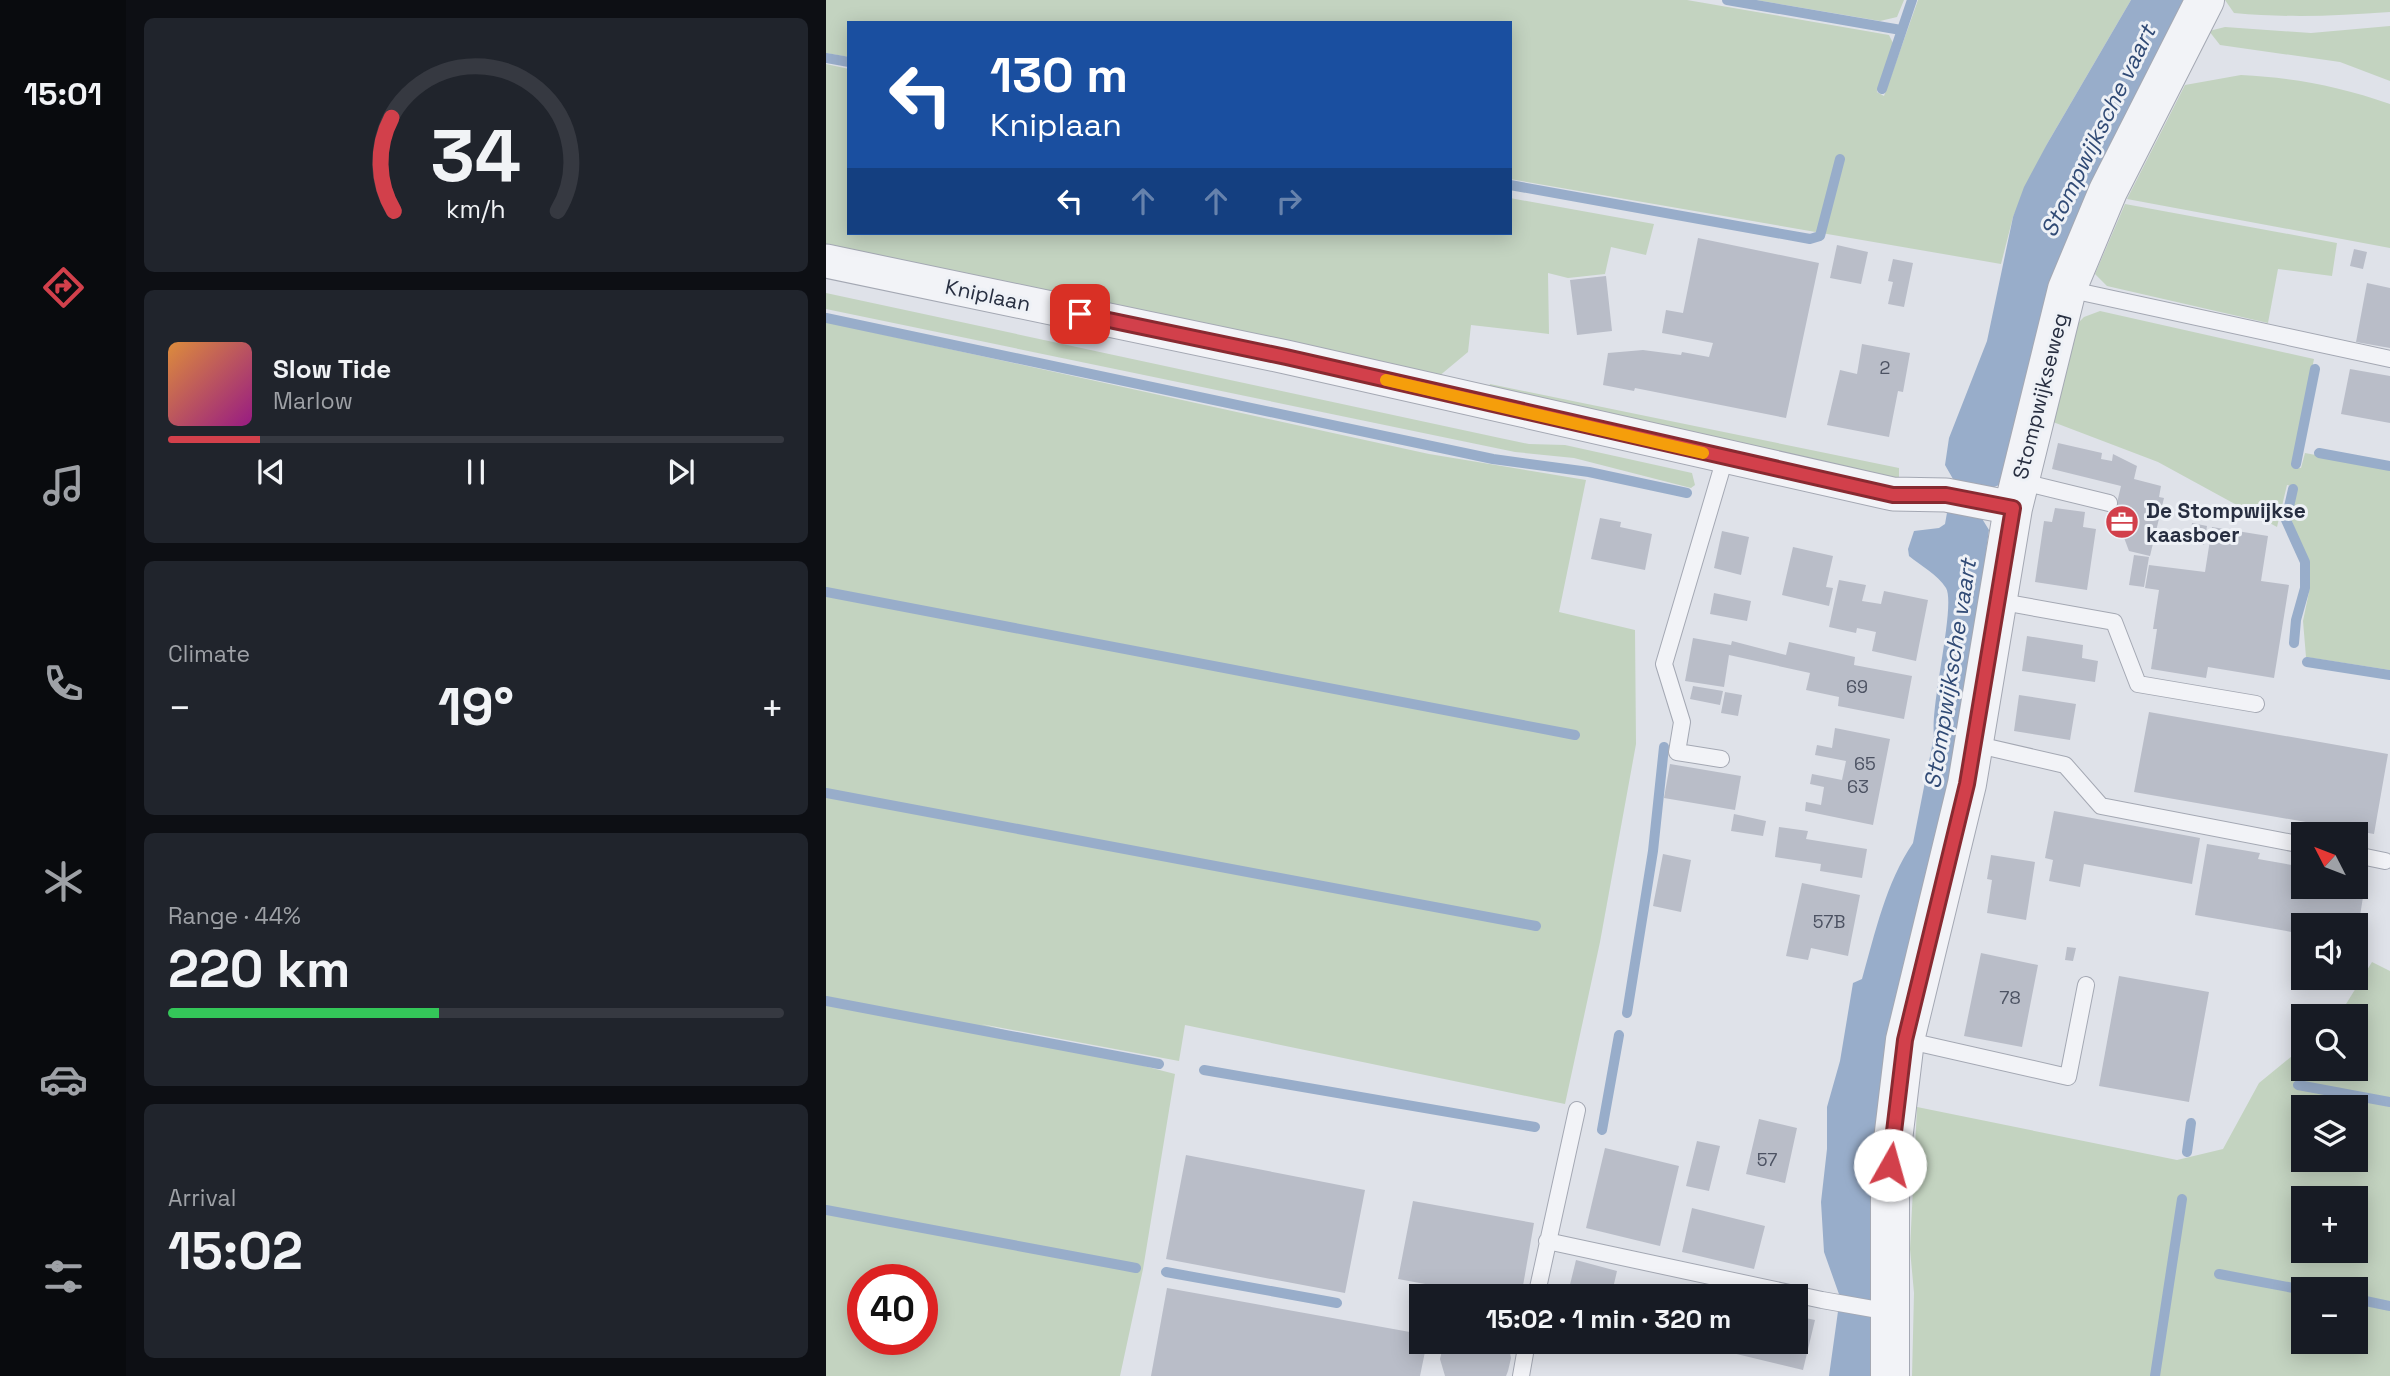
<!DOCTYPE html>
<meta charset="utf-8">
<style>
:root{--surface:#171b24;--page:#20242c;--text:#f1f3f6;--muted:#9ea1a6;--line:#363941;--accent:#d2404b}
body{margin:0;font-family:"Space Grotesk",sans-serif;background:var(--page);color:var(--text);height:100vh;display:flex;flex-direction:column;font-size:26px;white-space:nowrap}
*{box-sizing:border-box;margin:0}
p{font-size:23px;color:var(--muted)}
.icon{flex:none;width:38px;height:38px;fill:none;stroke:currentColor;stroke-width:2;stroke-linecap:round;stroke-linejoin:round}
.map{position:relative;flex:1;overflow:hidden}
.panel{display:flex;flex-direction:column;gap:18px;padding:18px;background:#0d0f14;width:700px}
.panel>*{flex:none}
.top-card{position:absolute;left:21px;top:21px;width:665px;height:214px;border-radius:0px;box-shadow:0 4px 18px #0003;background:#1a4fa0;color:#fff;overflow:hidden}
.needle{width:46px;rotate:312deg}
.fabs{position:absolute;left:1465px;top:822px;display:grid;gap:14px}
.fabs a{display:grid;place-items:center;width:77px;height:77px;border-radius:0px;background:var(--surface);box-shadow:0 4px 18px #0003;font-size:35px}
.speed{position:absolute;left:21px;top:1264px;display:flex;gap:14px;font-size:35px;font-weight:700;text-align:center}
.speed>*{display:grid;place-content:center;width:91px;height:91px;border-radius:50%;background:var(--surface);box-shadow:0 4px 18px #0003;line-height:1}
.speed .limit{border:10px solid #d22;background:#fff;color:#111}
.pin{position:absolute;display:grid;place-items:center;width:60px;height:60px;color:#fff;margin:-30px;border-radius:14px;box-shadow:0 4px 10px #0006}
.me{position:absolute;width:77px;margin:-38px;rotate:7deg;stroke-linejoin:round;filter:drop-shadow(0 0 5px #0008)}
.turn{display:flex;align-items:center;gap:24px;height:147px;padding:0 28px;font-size:32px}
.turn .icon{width:91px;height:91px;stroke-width:2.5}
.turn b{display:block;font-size:49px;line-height:60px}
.lanes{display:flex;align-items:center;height:66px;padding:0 28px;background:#0003;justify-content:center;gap:35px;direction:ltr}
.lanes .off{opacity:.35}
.big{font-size:52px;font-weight:700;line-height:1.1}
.panel .widget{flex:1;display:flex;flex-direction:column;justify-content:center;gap:10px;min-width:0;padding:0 24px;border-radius:10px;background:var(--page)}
.panel .dial{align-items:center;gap:0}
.dial svg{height:182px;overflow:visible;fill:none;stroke:var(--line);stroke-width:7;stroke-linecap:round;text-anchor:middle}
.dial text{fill:var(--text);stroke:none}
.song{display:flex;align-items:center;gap:21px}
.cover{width:84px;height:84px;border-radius:10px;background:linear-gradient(135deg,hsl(30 70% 55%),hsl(310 70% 35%))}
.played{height:7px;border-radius:4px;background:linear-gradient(90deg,var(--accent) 15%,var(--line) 15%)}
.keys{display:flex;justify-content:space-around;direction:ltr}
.heat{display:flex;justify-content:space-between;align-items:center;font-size:38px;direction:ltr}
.charge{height:10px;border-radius:5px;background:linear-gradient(90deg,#34c759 44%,var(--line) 0)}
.trip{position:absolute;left:583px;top:1284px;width:399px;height:70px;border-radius:0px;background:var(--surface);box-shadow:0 4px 18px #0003;font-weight:700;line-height:70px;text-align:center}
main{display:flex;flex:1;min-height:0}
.dock{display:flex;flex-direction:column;width:126px;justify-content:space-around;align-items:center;background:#090b0e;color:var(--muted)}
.dock .icon{width:49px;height:49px}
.dock .on{color:var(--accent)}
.dock b{font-size:32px;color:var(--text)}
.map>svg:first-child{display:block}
</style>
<main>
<nav class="dock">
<b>15:01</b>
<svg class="icon on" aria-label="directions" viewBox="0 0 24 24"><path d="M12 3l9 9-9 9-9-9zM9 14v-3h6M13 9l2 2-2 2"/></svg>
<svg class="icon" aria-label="music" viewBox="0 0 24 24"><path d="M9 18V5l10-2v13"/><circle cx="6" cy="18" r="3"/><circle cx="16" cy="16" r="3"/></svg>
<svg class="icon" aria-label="phone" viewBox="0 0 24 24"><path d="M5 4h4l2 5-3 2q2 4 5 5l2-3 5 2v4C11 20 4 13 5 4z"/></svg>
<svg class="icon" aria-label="climate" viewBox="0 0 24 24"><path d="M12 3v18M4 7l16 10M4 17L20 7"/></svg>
<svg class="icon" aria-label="car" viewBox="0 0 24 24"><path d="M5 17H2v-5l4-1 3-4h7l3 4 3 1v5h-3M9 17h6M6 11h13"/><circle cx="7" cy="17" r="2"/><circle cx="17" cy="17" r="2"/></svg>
<svg class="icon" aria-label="filters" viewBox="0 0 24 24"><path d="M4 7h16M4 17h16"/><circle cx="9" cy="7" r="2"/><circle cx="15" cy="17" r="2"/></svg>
</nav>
<section class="panel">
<div class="widget dial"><svg viewBox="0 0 100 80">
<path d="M14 69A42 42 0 1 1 86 69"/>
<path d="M14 69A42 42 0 0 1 13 28" stroke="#d2404b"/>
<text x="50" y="56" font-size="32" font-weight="700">34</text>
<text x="50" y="72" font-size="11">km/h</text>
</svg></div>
<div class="widget">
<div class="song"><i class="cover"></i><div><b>Slow Tide</b><p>Marlow</p></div></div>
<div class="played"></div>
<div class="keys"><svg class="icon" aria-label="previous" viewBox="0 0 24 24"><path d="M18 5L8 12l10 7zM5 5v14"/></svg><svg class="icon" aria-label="pause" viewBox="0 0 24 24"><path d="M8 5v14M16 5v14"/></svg><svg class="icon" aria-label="next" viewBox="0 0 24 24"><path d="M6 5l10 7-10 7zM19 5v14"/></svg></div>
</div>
<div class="widget"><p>Climate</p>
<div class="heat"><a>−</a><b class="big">19°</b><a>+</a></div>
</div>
<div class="widget"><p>Range · 44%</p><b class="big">220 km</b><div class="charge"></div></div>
<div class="widget"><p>Arrival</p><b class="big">15:02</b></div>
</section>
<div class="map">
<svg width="1564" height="1376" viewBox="0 0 1564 1376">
<rect width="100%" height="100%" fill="#dfe2e9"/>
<path fill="#c3d3c0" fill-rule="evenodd" d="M0,0H861L1063,35L1068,45L1051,92L1058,96L1092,0H1305L1221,144L1187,217L1175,264L684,179V23H23V57L0,53Z
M930,0H1078L1071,17L1054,21Z
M1399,0H1564V12C1510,16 1462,18 1408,13Z
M1564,26V81L1514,62L1394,45L1383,31L1399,27L1485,33Z
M0,64L23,69V233H684V198L828,224L820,255L785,247L779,274L742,278L722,273L723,334L645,325L642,352L612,377L0,251Z
M1415,75C1470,78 1512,86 1564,104V248L1301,199L1359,85Z
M1299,204L1511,243L1506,276L1452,269L1442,323L1281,286L1269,274Z
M0,293L674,438L703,444L739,445L866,473L869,485L865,488L748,458L689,452L0,309Z
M1274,311L1488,359L1466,466L1475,468L1479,453L1564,469V670L1480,657L1477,621L1484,587L1483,565L1465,519L1471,487L1461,485L1451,527L1332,462L1227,422L1251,324L1258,317Z
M0,322L603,454L760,480L733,612L809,630L810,744L774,942L739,1104L359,1025L353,1061L155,1024L349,1074L317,1269L294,1376H0ZM37,1279H96V1339H37Z
M664,384L1073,468V480L662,391Z
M1546,962L1564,971V1376H1086L1088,1293L1084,1249L1091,1107L1351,1160L1397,1149L1433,1083L1477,1047V1069H1530V1017H1512ZM1477,1108H1530V1160H1477ZM1477,1199H1530V1251H1477ZM1477,1290H1530V1342H1477Z"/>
<path fill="#98adca" d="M1305,0H1360L1215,317L1173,485L1161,490L1155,517L1163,530L1047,1376H1003L1014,1297L998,1252L995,1202L1001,1149V1107L1014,1061L1027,983L1036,979C1049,934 1060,882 1087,843L1108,736C1104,705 1130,605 1120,588C1112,575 1094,565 1083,556L1082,549L1088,531L1113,528L1119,524L1127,479L1119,465L1123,438L1161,341L1187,217L1198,187L1221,144Z"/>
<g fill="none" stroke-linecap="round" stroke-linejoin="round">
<path stroke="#98adca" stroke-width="10" d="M901,0L1075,30
M0,58L23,62
M1056,89L1086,0
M684,185L984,239L994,236L1014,159
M0,318L667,459L763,472L861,493
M1493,453L1564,466
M1470,464L1489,369
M1467,489L1460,520L1479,562V588L1470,620L1468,643
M0,592L749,735
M1481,662L1564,675
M0,793L710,926
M0,1001L333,1064
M801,1013L827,851L838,747
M378,1070L709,1127
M1472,1085L1564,1102
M776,1130L793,1035
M1361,1152L1365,1123
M0,1210L310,1268
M340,1272L511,1303
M1393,1274L1478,1290
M1530,1299L1564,1306
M1329,1376L1356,1199"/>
</g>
<path fill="#b9bdc8" d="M872,238L993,263L960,418L809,388L808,391L777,385L782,353L817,350L855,355L856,352L883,357L887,343L836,333L840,310L857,313Z
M1011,245L1042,252L1035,284L1004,278Z
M1528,249L1541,252L1537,269L1524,266Z
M1067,259L1087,263L1078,307L1062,304L1067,282L1062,281Z
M780,276L786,331L751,335L744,280Z
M1541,283L1564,288V348L1530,342Z
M1036,344L1084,353L1077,392L1072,391L1063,437L1001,425L1014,370L1031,374Z
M1524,369L1564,376V423L1515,414Z
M1232,443L1276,453L1275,459L1286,461L1287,454L1311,466L1308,479L1335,486L1333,497L1338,498L1324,556L1303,551L1297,535L1284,532L1295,486L1226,469Z
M1229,508L1259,512L1257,527L1270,529L1261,590L1209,582L1218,521L1226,522Z
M774,518L795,522L794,527L826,534L819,570L765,559Z
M1366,523L1381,526L1378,545L1363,543Z
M1386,527L1442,536L1435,581L1463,585L1448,678L1382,667L1380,678L1325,669L1331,629H1327L1333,590L1319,588L1323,565L1379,572Z
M896,531L923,537L915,575L888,568Z
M967,547L1007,556L1000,587L1007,588L1003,606L956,595Z
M1308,555L1323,557L1318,587L1303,585Z
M1013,580L1040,585L1036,601L1055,604L1058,591L1102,600L1090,661L1046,651L1050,632L1031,628L1030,633L1003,627Z
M888,593L925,601L921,621L884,614Z
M1201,636L1257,645L1256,658L1272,661L1269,682L1196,671Z
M867,638L905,645L906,641L960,655L963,642L1029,657L1028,665L1086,676L1078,719L1012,706L1013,697L980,690L984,673L903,655L898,687L859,681Z
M867,686L897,691L894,705L864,699Z
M899,692L916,695L912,716L895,713Z
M1193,695L1250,704L1244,740L1188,731Z
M1323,712L1562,754L1548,834L1308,792Z
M1009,728L1064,739L1047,825L979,811L980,802L995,805L998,787L984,784L986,774L1016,780L1020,761L989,755L991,745L1006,748Z
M844,764L915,776L909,810L838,798Z
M1228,811L1374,838L1366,884L1258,864L1254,887L1223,881L1227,860L1219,858Z
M908,814L940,821L937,836L905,831Z
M953,827L982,831L980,839L1041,849L1036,878L994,871L995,864L949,857Z
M1381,844L1434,853L1432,859L1477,867V887H1530V876L1540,878L1531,935L1530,926H1477V934L1369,915Z
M837,854L865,860L855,912L827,906Z
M1165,855L1209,862L1200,920L1161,913L1166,880L1161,879Z
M976,883L1034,895L1022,956L985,948L982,960L960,956Z
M1241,947L1250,948L1247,961L1239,960Z
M1155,953L1212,965L1196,1047L1138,1036Z
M1293,976L1383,992L1363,1102L1273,1086Z
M933,1119L971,1128L959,1183L920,1174Z
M871,1141L894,1146L883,1191L860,1186Z
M779,1148L853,1166L834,1246L760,1228Z
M360,1155L539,1190L519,1293L340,1259Z
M587,1201L708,1223L695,1297H670L572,1279Z
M866,1208L939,1226L928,1269L856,1252Z
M750,1260L791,1271L785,1297H741Z
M835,1284L886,1296V1297H832Z
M341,1288L595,1334V1342H601L594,1376H325Z
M970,1316L989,1320L977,1370L865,1343L970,1342Z
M618,1342H682L685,1358L682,1371L680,1376H619L614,1359Z"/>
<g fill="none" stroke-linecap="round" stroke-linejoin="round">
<g stroke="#a4a8b3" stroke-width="18">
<path id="service" d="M1241,289L1564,359
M1193,481L1283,503
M1171,601L1288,622L1312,684L1430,704
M1148,744L1239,765L1275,806L1477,845
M895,759L851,752L856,722L838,664L899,458
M1530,855L1559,861
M1079,1040L1242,1077L1260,985
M721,1241L996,1300L1064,1312
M710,1297L751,1110
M695,1376L701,1342"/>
</g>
<g stroke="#a4a8b3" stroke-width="35">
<path id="minor" d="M0,261L460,357L1067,494L1120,495L1187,508"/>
</g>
<g stroke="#a4a8b3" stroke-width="40">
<path id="tertiary" d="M1064,1376V1165L1079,1040L1141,784L1187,508L1241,289L1282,191L1379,0"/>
</g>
<use href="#service" stroke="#f2f3f7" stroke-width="16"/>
<use href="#minor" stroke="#f2f3f7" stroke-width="33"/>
<use href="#tertiary" stroke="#f2f3f7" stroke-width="38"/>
</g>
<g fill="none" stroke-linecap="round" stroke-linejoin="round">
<g stroke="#882a31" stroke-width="18">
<path id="route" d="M254,314L460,357L1067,495H1120L1187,508L1141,784L1079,1040L1064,1165"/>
</g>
<use href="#route" stroke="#d2404b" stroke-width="12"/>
<path stroke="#f59e0b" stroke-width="12" d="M560,380L877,453"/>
</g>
<defs>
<g id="office-disc" transform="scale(1.75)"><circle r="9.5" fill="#d2404b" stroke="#eef1f6"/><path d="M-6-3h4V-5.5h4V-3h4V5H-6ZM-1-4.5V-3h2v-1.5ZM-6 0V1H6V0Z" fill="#fff"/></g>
</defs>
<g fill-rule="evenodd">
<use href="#office-disc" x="1296" y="522"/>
</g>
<g text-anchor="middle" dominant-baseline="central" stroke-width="6" stroke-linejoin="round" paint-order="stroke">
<g font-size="18" fill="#4c5262">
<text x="1059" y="367">2</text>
<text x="1031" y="686">69</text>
<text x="1039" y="763">65</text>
<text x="1032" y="786">63</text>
<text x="1003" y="921">57B</text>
<text x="1184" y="997">78</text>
<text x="941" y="1159">57</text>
</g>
<g font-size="21" fill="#272e40" stroke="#eef1f6">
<text transform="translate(162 295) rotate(12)">Kniplaan</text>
<text transform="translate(1214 396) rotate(-76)">Stompwijkseweg</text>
</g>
<g font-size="21" font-weight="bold" fill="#272e40" stroke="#eef1f6" text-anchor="start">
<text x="1320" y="510">De Stompwijkse<tspan x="1320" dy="24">kaasboer</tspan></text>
</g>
<g font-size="23" font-style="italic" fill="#304a75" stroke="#eef1f6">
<text transform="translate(1272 131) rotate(-64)">Stompwijksche vaart</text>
<text transform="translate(1124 674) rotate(-81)">Stompwijksche vaart</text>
</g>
</g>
</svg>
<div class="fabs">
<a><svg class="needle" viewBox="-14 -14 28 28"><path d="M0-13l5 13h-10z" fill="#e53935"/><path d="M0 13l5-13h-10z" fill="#9ea1a6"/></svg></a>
<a><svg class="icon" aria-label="sound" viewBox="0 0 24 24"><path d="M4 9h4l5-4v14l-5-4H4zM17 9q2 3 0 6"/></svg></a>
<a><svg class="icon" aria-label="search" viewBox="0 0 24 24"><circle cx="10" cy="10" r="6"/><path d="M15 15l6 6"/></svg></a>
<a><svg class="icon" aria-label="layers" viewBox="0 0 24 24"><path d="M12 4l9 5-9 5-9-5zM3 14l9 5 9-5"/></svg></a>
<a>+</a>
<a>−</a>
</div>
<div class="speed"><div class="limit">40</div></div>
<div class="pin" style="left:254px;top:314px;background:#d93025"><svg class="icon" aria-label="arrive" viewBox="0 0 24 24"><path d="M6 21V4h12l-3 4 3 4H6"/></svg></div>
<svg class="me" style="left:1064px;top:1165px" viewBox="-20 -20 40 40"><circle r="19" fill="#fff"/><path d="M0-13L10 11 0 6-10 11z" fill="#d2404b"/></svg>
<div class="trip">15:02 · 1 min · 320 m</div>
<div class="top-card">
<div class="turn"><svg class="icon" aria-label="left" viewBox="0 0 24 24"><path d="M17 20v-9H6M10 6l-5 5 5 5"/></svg><div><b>130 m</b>Kniplaan</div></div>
<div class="lanes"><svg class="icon" aria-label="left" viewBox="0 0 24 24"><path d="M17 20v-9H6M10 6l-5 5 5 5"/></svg><svg class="icon off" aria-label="ahead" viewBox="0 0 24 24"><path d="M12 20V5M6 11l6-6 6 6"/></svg><svg class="icon off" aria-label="ahead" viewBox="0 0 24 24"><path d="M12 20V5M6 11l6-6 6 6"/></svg><svg class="icon off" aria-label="right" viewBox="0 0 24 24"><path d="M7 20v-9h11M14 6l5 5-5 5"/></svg></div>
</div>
</div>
</main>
